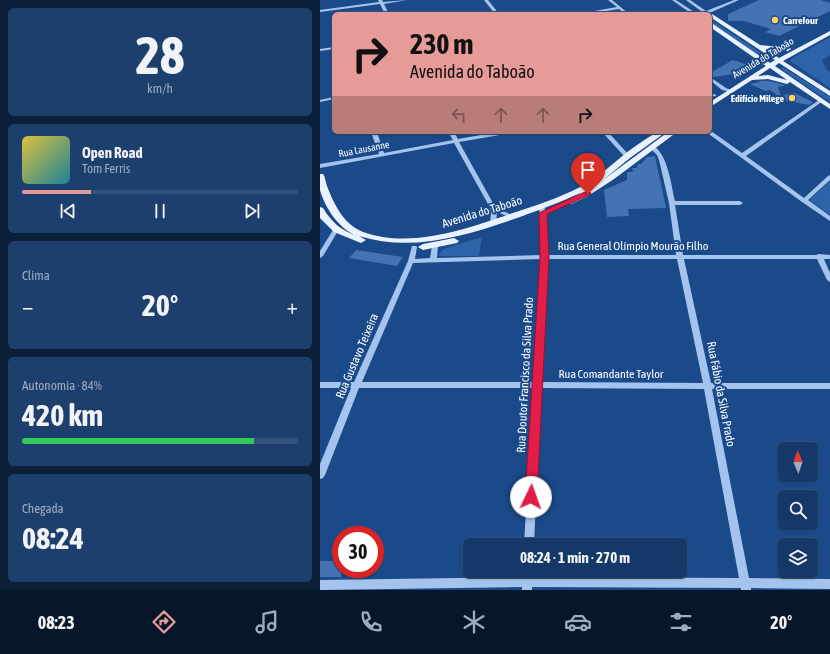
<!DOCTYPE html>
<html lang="pt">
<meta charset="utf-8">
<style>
:root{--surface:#143868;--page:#1d3f6e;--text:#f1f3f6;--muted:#9dacc0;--line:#33527c;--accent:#e69b98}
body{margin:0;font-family:"Asap Condensed",sans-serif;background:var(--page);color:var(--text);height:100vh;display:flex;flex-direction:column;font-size:15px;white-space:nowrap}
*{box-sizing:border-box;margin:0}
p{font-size:13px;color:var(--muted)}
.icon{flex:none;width:22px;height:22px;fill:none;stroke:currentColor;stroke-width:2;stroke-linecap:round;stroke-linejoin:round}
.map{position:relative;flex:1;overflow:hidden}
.sheet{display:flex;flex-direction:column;gap:8px;padding:8px;background:#0b1f39;width:320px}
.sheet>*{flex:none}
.top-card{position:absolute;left:12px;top:12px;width:380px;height:122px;border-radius:6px;box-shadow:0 1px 3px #0004,0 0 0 1px var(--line);background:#e69b98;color:#111;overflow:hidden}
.needle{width:26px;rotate:358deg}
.fabs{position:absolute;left:458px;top:442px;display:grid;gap:8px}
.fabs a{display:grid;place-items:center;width:40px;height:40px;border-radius:6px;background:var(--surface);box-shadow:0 1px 3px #0004,0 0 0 1px var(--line);font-size:20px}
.speed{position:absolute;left:12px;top:526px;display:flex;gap:8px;font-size:20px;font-weight:700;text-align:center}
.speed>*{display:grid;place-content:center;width:52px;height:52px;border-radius:50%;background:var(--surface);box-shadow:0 1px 3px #0004,0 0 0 1px var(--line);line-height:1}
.speed .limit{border:6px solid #d22;background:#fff;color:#111}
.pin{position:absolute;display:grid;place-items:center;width:34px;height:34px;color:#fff;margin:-41px -17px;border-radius:50% 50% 50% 0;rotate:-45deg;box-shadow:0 0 4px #0007}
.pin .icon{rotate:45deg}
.me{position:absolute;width:44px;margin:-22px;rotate:3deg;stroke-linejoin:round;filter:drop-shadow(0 0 3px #0008)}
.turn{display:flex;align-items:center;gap:14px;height:84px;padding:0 12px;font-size:18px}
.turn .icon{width:52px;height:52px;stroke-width:2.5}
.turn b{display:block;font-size:28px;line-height:34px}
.lanes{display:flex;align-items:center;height:38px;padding:0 12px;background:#0003;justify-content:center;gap:20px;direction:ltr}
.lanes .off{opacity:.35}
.big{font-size:30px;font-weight:700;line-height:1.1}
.sheet .tile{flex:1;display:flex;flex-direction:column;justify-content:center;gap:6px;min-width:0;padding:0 14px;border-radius:6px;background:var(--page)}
.sheet .dial{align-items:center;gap:0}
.dial b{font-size:52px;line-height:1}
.song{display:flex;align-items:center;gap:12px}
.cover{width:48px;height:48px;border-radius:6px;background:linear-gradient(135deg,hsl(50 70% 55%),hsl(190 70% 35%))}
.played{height:4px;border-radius:2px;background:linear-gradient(90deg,var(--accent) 25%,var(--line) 25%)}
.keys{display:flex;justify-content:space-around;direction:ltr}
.heat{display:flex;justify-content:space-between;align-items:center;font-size:22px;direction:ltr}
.charge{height:6px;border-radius:3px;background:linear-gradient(90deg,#34c759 84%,var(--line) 0)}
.trip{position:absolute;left:143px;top:538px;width:224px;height:40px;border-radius:6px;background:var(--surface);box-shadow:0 1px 3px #0004,0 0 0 1px var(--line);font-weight:700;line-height:40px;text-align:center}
.menu{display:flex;height:64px;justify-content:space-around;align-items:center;background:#08162a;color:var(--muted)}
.menu .icon{width:28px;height:28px}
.menu .active{color:var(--accent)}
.menu b{font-size:18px;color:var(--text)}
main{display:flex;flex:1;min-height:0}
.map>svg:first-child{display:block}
</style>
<main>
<section class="sheet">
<div class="tile dial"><b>28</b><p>km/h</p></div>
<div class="tile">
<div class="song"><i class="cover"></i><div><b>Open Road</b><p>Tom Ferris</p></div></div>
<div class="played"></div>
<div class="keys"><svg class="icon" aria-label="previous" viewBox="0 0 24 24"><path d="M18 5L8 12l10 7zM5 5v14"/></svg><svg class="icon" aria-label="pause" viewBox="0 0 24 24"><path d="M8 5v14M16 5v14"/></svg><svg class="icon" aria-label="next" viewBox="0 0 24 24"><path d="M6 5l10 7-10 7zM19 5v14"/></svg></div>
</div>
<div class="tile"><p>Clima</p>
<div class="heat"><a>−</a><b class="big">20°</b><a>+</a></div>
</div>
<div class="tile"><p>Autonomia · 84%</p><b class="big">420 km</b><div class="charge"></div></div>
<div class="tile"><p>Chegada</p><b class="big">08:24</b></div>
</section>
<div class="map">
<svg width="510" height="590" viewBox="0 0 510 590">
<rect width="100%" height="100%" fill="#1a4a8a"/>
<path fill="#2d63a8" d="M390,19L446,56L441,58L390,23Z
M510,37V55L502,60L506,69L510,72V88L470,61L471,59Z
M463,67L510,97V102L461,69Z
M510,181V215L489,200Z
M162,237L159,256H118L123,249Z"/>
<path fill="#4373b2" d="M439,0H501L510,3V11L459,36L445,32L451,29L424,21H408V14Z
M413,60L428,65L415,74L393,77L390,76V73Z
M439,81H448L466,85L458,87L461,96L474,93L493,102L489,105L453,98L459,97L450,90L446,91L430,84L440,82Z
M335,156L346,208L308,209L309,216L287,217L284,190L307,180V172H313L312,168H317L318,164H321L327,157Z
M36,250L83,257L77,266L29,258Z
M0,561H21V577H0Z"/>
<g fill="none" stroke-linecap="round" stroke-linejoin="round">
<path fill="#a4c4ed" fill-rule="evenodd" d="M58,0H62L63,2L87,0L64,4L69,14H65L60,4L0,12V10L59,2Z
M164,0H168L179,14H175Z
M288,0H292L309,14H305L299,9L267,14H257L297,7Z
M352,0H356L377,14H372Z
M366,0H370L386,11L414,0H419L387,14H385Z
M14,47V49L0,51V49Z
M390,77L406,88L413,91L411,92L402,90L390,80Z
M394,94L396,95V96L390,97V95Z
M14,97V99L0,102V100Z
M499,100L503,101L426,156L484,198L508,176L510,175V180L488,200L510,216V221L482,202L386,132L391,131L422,153Z
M51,132H57L64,153L133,140L128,132H134L138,139L178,132H189L186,134L139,142L173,203L181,210L194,216L191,218L177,212L176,223L175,224H171L170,223L171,213L168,204L134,143L0,168V164L59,154Z
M282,132H288L309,155V157H305Z
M332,145C348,153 351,185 355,201H420L423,203L420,205H355L363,255H496L499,254L510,255V259H504L510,273V282L507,280L497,259H364L391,383H510V389H392L429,578L510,579V589L431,588V590H421V588L212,587V590H202V587L0,590V580L203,577V571H213V577L419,578L384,389L221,388L214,545H204L213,388H39L5,475L3,478L0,479V464L31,388H0V382H34L88,261L92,246H96L97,247L95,259L110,258L112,246L115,244L118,246L117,258L221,255L220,213L218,206L221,204L224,206L226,213L227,255H356L349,203L339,160L337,155L329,147ZM221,259L213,382H42L93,263ZM227,259H357L383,383L221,382Z
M15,229L18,231L3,256L0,258V251L13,230Z"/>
<path fill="#eaf2ff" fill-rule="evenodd" d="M388,14H392L440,45L470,48L471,49L468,51L446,49L459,58L510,31V35L463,61L510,91V96L459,63L455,66L510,104V109L470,82L467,84L448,79L432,80L390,107V102L446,66L390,27V22L450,63L455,60L390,17V14ZM450,68L467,80L448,75L438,76Z
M337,132H346L310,158L283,180L348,132H357L294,179L268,196L251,204L247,201L262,192C242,202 221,209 200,217C148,235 93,253 39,236L46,240L41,243L14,232L0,218V207L3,208C12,223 21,230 37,236C19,229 5,208 0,190C0,185 0,179 0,174C1,174 2,174 3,174C5,176 6,183 7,186C14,204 23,224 43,232C93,250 152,227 199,211C223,203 247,195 269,182C280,175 290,166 300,158C312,148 324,140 337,132Z
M134,238L139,241L137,243L103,250L98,247L103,244Z"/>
</g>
<path fill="#e11d48" stroke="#92132f" d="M265,192H270L271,194L227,214L229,257L217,497L216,501L211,502L207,501L205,497L220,257L219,213Z"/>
<g fill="#ffd360" stroke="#1a4a8a" stroke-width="1.5">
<circle cx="455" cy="20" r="4"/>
<circle cx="472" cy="98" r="4"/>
</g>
<g text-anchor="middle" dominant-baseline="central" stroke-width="4" stroke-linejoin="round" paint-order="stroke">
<g font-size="10" font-weight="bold" fill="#fff" stroke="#1a4a8a" text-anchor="start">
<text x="463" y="20">Carrefour</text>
<text x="464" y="98" text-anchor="end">Edifício Milege</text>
</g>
<g font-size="10" fill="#fff" stroke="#1a4a8a">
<text transform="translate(443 58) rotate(-31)">Avenida do Taboão</text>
<text transform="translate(44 149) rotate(-11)">Rua Lausanne</text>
</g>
<g font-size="12" fill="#fff" stroke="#1a4a8a">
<text transform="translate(162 212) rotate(-17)">Avenida do Taboão</text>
<text x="313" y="246">Rua General Olímpio Mourão Filho</text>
<text transform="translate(37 356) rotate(-67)">Rua Gustavo Teixeira</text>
<text x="291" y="374">Rua Comandante Taylor</text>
<text transform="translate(205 375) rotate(-87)">Rua Doutor Francisco da Silva Prado</text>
<text transform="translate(401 394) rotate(79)">Rua Fábio da Silva Prado</text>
</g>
</g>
</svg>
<div class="fabs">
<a><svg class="needle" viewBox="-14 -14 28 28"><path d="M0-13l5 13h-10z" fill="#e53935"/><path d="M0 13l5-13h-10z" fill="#9dacc0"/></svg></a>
<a><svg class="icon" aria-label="search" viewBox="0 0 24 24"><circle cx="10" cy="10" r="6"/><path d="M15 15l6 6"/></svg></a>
<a><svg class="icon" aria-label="layers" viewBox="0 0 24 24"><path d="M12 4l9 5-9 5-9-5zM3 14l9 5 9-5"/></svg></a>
</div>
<div class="speed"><div class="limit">30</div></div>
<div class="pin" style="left:268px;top:194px;background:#d93025"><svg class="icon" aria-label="arrive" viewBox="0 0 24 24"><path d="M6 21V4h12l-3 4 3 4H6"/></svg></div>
<svg class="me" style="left:211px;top:497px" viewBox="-20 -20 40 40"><circle r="19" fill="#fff"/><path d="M0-13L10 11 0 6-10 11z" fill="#e11d48"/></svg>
<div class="trip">08:24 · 1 min · 270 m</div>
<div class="top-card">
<div class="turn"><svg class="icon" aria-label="right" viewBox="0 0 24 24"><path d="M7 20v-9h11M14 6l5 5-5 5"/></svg><div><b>230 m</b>Avenida do Taboão</div></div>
<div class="lanes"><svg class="icon off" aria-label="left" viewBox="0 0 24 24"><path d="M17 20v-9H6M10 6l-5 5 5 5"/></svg><svg class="icon off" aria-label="ahead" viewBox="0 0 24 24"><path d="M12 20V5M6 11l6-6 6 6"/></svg><svg class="icon off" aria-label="ahead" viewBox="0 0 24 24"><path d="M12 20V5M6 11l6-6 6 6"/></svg><svg class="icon" aria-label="right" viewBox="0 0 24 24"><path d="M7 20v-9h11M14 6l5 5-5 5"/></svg></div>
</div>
</div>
</main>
<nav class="menu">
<b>08:23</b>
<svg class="icon active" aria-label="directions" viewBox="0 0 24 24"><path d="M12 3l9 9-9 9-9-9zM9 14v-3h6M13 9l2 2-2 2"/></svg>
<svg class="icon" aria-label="music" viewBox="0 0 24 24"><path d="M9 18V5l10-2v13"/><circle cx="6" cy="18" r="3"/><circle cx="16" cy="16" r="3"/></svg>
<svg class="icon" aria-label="phone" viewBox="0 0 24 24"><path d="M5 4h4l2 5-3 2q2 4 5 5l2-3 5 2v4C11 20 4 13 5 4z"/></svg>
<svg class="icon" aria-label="climate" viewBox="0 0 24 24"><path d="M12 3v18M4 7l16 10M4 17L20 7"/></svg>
<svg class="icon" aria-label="car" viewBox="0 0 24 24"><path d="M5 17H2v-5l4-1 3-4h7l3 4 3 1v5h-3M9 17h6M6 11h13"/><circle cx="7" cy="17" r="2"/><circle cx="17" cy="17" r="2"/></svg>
<svg class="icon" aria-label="filters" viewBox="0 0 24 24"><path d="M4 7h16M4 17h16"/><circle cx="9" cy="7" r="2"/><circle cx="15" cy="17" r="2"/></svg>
<b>20°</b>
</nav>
